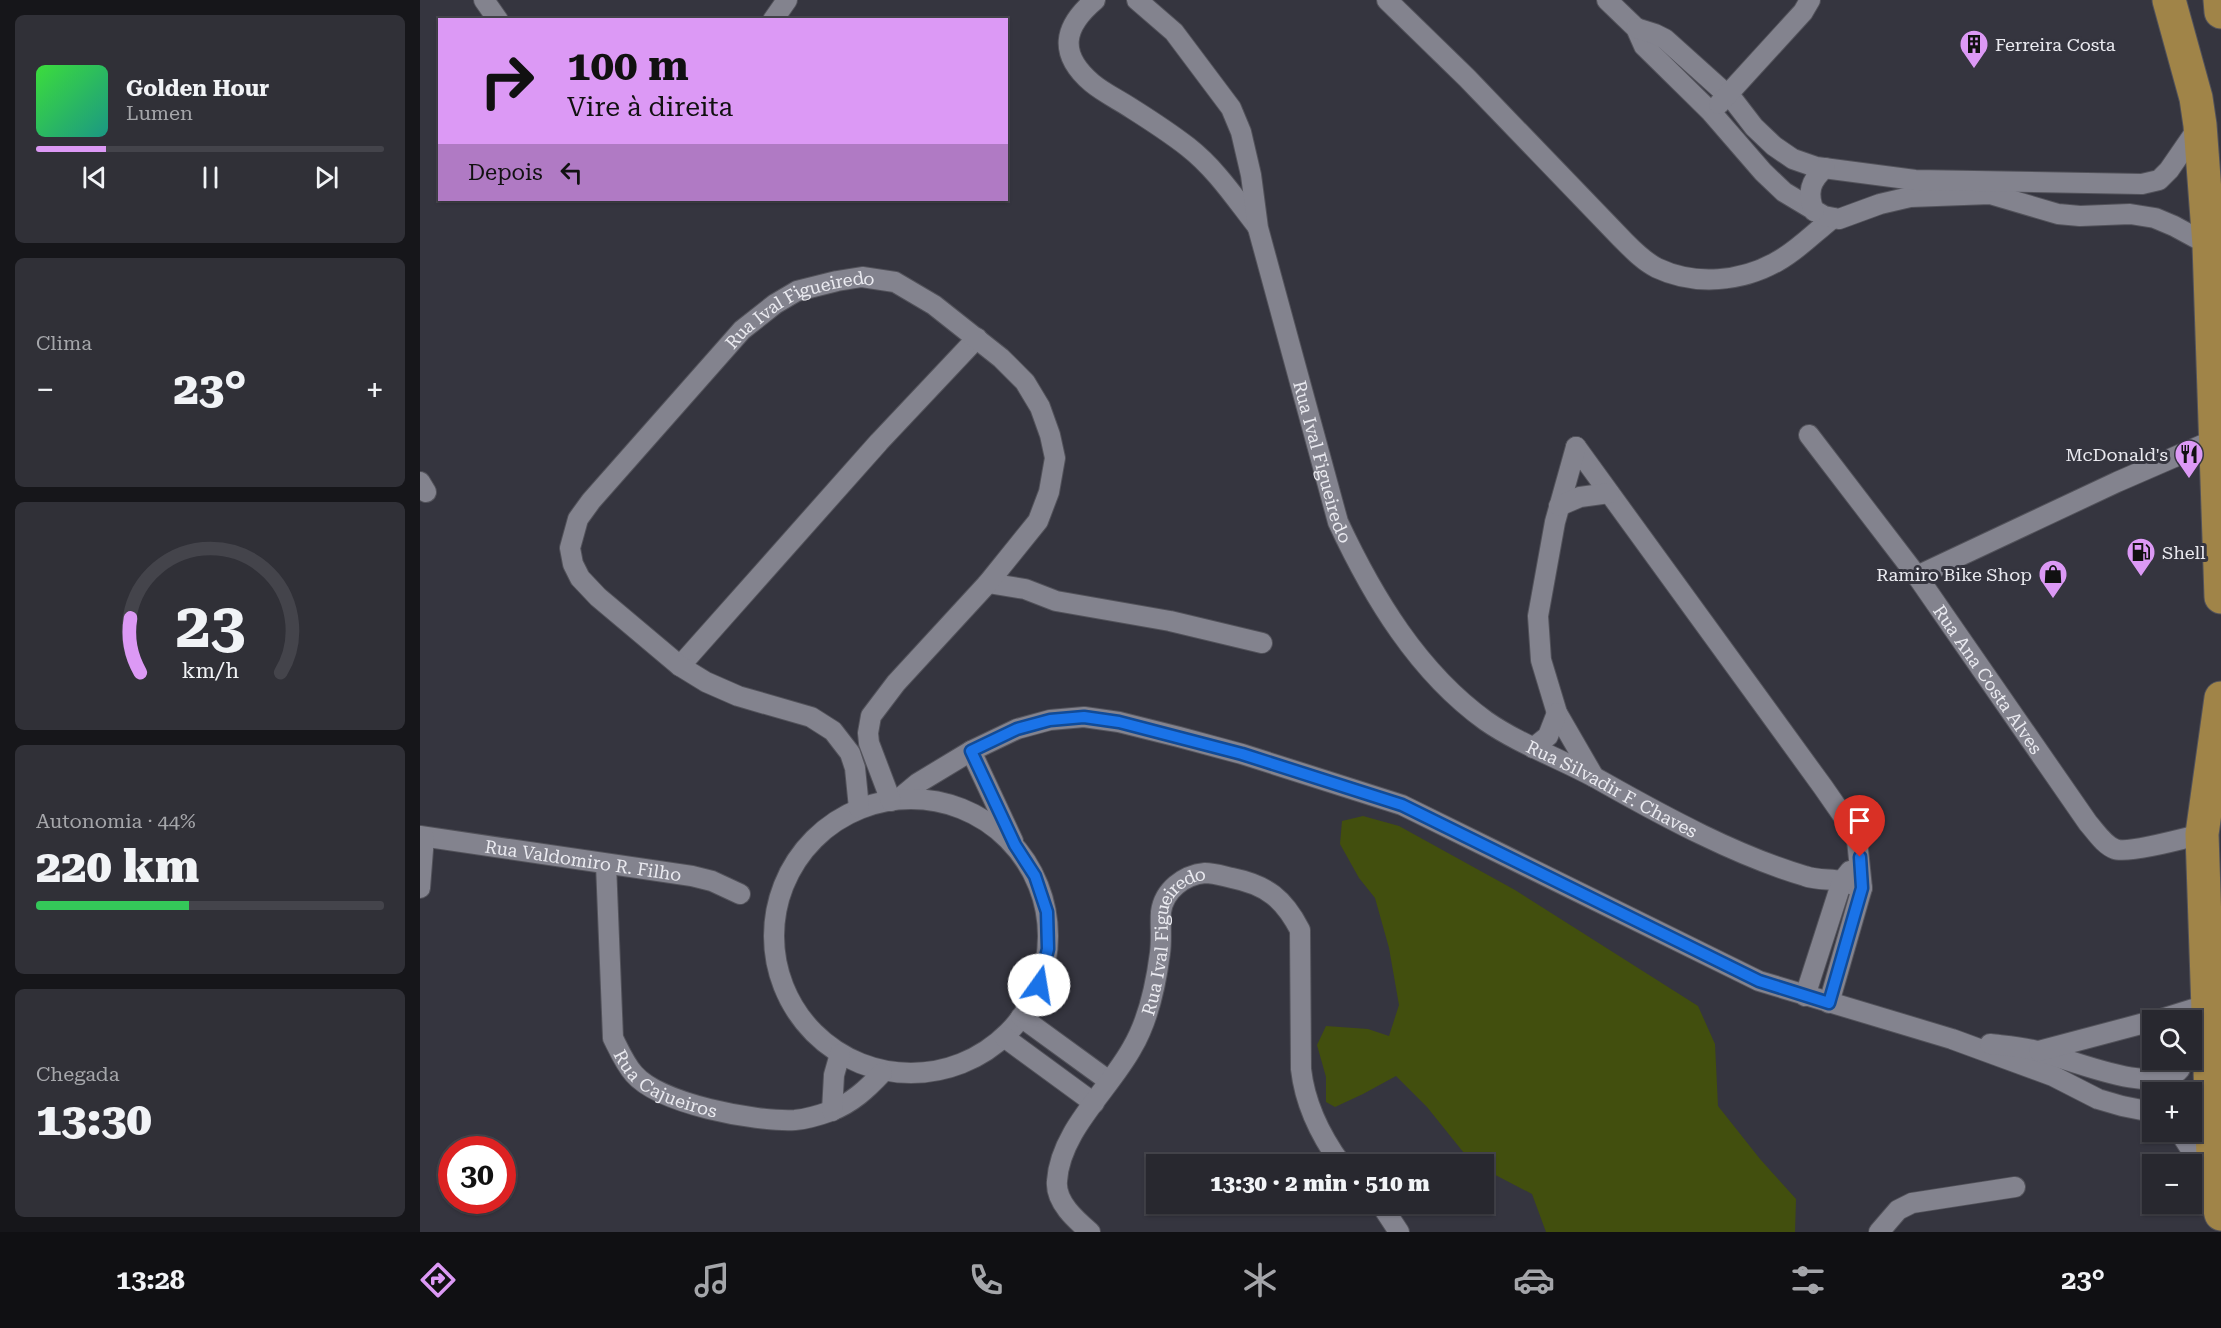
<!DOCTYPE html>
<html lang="pt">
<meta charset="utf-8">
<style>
:root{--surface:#28282f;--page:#303037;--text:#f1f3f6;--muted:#a5a6aa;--line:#44444b;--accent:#dc99f5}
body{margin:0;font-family:"Roboto Serif",serif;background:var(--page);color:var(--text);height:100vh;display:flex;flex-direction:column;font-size:22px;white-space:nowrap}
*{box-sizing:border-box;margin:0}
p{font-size:20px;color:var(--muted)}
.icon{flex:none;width:33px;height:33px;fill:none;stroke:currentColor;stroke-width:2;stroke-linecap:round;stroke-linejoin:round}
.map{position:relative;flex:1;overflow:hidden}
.side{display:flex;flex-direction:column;gap:15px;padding:15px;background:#16161a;width:420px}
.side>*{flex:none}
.guide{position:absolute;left:18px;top:18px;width:570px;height:183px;border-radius:0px;box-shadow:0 2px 4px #0004,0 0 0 2px var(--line);background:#dc99f5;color:#111;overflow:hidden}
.buttons{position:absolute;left:1722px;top:1010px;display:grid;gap:12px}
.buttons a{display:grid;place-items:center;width:60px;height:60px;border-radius:0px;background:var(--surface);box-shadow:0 2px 4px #0004,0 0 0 2px var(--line);font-size:30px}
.speed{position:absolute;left:18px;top:1136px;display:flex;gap:12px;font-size:30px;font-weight:700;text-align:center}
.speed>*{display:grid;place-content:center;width:78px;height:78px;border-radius:50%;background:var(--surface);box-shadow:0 2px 4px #0004,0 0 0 2px var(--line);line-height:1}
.speed .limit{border:9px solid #d22;background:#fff;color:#111}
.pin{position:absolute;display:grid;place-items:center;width:51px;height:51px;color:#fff;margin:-62px -26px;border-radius:50% 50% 50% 0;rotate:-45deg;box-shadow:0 0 6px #0007}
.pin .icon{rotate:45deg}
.me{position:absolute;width:66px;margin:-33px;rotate:13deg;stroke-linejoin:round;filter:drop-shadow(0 0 4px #0008)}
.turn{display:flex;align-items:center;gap:21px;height:126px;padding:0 30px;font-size:27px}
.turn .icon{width:78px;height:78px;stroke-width:2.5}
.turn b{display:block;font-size:42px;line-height:51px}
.then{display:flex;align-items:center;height:57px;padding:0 30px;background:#0003;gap:12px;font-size:22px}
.big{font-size:45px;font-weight:800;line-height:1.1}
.side .tile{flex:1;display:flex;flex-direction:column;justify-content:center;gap:9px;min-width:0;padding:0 21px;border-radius:9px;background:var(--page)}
.side .dial{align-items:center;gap:0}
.dial svg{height:156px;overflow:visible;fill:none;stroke:var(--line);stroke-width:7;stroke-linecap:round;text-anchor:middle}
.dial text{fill:var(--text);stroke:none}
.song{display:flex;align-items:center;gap:18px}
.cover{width:72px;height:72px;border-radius:9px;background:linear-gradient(135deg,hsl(120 70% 55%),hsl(170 70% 35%))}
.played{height:6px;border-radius:3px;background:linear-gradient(90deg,var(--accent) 20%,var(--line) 20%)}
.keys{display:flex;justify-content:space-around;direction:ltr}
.heat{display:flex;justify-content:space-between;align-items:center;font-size:33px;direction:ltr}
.charge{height:9px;border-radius:4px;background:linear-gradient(90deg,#34c759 44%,var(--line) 0)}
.trip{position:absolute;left:726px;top:1154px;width:348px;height:60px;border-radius:0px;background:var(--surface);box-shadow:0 2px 4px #0004,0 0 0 2px var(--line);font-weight:800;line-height:60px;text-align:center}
.tab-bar{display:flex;height:96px;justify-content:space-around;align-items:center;background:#101013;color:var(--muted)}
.tab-bar .icon{width:42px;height:42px}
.tab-bar .selected{color:var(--accent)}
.tab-bar b{font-size:27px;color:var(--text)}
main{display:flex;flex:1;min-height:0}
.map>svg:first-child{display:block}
</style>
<main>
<section class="side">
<div class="tile">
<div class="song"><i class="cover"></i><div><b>Golden Hour</b><p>Lumen</p></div></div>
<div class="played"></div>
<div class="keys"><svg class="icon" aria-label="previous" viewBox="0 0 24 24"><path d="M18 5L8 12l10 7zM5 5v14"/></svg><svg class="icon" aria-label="pause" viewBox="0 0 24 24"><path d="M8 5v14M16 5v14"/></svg><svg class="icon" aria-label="next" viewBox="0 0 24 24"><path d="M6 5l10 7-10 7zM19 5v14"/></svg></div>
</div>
<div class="tile"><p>Clima</p>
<div class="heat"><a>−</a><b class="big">23°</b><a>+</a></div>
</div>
<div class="tile dial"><svg viewBox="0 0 100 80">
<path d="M14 69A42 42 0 1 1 86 69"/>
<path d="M14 69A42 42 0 0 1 9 41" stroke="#dc99f5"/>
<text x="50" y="56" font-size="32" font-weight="700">23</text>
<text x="50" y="72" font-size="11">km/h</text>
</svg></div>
<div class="tile"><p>Autonomia · 44%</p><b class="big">220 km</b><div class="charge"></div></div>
<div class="tile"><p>Chegada</p><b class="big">13:30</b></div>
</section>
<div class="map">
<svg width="1801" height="1232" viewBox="0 0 1801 1232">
<rect width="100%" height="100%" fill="#35353f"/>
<path fill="#424f0e" d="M943,816L979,826L1095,890L1278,1006L1295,1044L1298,1106L1340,1159L1376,1199L1375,1232H1126L1112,1194L1064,1169V1164L1052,1163L1007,1107L976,1076L943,1094L915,1107L906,1102V1077L897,1045L906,1026L948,1029L969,1036L979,1005L969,948L955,898L939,878L920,844L922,821Z"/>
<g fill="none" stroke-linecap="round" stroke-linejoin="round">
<g stroke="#52525a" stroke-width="22">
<g id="minor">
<path d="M64,0L78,20"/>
<path d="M675,0C643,27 638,54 672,83C684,93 699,100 711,108C730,120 750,133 768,147C796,169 815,198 837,226"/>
<path id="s1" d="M717,0L754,32L811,108L821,132L831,175L838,228L918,522C953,597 998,672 1066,721C1102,746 1145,760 1183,782C1245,817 1317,856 1385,876C1396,880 1409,879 1421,881C1428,882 1435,886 1442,888"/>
<path d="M967,0L1047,78L1201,238C1212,249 1223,261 1237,268C1275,286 1322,282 1358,261C1378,250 1395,232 1413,218"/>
<path d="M1187,0L1216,28L1224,46L1291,112L1343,172L1364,192L1404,216L1419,219L1460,204L1490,197L1570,194L1638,214L1660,216L1710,214L1735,218L1754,226L1789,245"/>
<path d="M353,20L367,0"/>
<path d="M1216,28L1235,34L1245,39L1314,101L1334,127L1354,146L1373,159L1396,167L1495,180L1722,184L1739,180L1749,170L1780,125"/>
<path d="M1299,104L1383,12L1390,0"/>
<path d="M1394,211C1387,193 1390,181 1405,168"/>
<path id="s2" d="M1389,435L1497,576L1668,823C1676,832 1684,845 1695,849C1707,854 1766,838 1782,834"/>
<path d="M1156,447L1403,787L1428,823L1437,840L1442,888L1409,1003"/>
<path d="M1156,447L1135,522L1118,616L1121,660L1137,713L1174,777"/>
<path d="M0,482L6,492"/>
<path d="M1139,506L1160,497L1189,493"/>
<path d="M1497,576L1697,482L1796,439"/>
<path d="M568,583L605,589L636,601L750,621L842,643"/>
<path d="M260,666L459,442L557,338"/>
<path d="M1113,748L1128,736L1137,713"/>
<path d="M551,751L593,841"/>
<path d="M480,798L498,783L551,751L597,729L630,720L664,717L699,722L759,737L822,754L982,805L1339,981L1532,1039L1633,1076L1678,1099L1702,1106L1732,1112"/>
<circle cx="491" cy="936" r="137"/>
<path id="s3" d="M439,808L435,768L430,753L413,731L391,717L318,696L286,682L260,666L178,597L160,578L153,564L150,548L158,519L171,501L322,330L355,304L377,291L417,281L442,277L475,282L514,305L581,358L605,382L620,407L630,435L635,458L629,492L618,521L568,583L476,683L451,716L448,733L449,743L471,801"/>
<path id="s4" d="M0,836L272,876L292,881L320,894"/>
<path id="s5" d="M186,864L193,1038C199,1050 205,1064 214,1074C240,1104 335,1122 375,1120C386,1119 400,1115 411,1111C432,1103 447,1089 462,1073"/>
<path d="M0,888L4,837"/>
<path d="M1385,996L1422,881L1430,871"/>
<path d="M601,1017L689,1081"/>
<path d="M1738,1020L1786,1005"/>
<path d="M584,1037L674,1103"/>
<path d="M1570,1044C1587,1046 1605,1047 1621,1052C1652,1060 1737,1097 1760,1069"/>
<path d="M1619,1051L1732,1021"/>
<path d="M412,1111L414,1075L420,1054"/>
<path d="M1759,1131L1790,1179"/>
<path d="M960,1203L979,1232"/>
<path id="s6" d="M670,1232C656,1220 635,1202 637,1181C640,1131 689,1090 712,1048C728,1021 736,984 740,953C742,939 740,925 741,912C744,890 764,875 785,873C794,873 803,876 812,878C847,885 864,899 880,930L881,1069C885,1105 900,1135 921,1164"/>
<path d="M1459,1232L1478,1210L1492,1203L1595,1187"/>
</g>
</g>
<g stroke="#52525a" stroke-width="35">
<path id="trunk" d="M1749,0L1776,98L1780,125L1789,245L1801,597
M1800,0L1801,12
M1801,698L1782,834L1794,1185L1801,1214"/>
</g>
<use href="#minor" stroke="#83838e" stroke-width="20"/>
<use href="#trunk" stroke="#a08448" stroke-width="33"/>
</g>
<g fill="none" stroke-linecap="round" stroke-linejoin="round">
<g stroke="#114b97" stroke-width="15">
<path id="route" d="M619,985L628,949L627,912L615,876L595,845L551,751L597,729L630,720L664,717L699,722L822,754L982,805L1339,981L1409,1003L1442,888L1440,857"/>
</g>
<use href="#route" stroke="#1a73e8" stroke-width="10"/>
</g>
<defs>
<g id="building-pin" transform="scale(1.5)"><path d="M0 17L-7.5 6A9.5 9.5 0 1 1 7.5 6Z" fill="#dc99f5" stroke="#35353f"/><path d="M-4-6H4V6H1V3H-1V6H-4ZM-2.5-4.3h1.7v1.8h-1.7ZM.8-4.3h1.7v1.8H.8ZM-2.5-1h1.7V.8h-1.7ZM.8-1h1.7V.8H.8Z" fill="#111"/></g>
<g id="restaurant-pin" transform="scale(1.5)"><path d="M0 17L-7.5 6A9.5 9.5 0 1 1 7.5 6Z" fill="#dc99f5" stroke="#35353f"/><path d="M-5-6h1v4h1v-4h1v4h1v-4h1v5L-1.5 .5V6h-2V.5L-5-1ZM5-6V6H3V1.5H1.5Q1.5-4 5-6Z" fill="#111"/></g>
<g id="fuel-pin" transform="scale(1.5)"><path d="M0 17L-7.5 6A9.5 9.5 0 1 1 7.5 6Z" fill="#dc99f5" stroke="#35353f"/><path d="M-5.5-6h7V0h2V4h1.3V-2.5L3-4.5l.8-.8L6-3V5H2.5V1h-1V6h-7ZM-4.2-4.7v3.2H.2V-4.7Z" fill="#111"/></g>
<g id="shop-pin" transform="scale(1.5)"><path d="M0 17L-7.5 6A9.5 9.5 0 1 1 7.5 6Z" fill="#dc99f5" stroke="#35353f"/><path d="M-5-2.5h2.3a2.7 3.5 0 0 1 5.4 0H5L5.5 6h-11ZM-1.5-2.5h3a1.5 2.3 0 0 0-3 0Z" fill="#111"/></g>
</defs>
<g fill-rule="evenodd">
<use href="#building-pin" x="1554" y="44"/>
<use href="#restaurant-pin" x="1769" y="454"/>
<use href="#fuel-pin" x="1721" y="552"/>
<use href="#shop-pin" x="1633" y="574"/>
</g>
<g text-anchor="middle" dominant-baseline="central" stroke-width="6" stroke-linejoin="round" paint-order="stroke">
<g font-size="18" fill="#eaeaf0" stroke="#35353f" text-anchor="start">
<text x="1575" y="44">Ferreira Costa</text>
<text x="1748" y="454" text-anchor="end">McDonald's</text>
<text x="1742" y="552">Shell</text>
<text x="1612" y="574" text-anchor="end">Ramiro Bike Shop</text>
</g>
<g font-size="18" fill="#eaeaf0" stroke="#35353f">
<text stroke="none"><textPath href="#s3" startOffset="760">Rua Ival Figueiredo</textPath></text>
<text stroke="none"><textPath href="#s1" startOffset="510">Rua Ival Figueiredo</textPath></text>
<text stroke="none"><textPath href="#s2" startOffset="303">Rua Ana Costa Alves</textPath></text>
<text stroke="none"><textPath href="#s1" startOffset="966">Rua Silvadir F. Chaves</textPath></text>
<text stroke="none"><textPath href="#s4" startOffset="165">Rua Valdomiro R. Filho</textPath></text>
<text stroke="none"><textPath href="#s6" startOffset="338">Rua Ival Figueiredo</textPath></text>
<text stroke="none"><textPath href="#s5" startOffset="248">Rua Cajueiros</textPath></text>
</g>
</g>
</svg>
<div class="buttons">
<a><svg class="icon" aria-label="search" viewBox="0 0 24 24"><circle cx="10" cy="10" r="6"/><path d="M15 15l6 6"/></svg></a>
<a>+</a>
<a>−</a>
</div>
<div class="speed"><div class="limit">30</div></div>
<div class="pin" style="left:1440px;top:857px;background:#d93025"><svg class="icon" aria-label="arrive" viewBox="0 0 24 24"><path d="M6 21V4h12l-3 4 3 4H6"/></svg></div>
<svg class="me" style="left:619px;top:985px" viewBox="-20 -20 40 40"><circle r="19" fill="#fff"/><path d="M0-13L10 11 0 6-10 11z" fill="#1a73e8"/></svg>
<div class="trip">13:30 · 2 min · 510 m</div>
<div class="guide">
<div class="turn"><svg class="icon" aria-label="right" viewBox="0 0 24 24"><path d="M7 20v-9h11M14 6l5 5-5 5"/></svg><div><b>100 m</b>Vire à direita</div></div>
<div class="then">Depois<svg class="icon" aria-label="left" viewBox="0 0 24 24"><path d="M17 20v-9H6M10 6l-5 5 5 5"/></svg></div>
</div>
</div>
</main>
<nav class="tab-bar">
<b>13:28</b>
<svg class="icon selected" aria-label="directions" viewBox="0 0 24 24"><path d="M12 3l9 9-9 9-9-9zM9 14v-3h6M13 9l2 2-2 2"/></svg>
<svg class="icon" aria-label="music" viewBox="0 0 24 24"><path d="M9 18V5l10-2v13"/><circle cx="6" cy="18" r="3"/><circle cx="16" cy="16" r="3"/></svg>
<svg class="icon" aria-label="phone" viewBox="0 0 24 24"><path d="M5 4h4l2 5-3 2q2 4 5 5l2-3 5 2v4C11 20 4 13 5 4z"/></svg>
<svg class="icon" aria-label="climate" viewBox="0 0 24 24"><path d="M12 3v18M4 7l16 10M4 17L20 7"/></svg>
<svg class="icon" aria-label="car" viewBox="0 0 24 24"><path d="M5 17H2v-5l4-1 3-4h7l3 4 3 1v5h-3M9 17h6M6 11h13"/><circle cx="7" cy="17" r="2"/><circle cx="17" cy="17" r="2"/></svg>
<svg class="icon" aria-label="filters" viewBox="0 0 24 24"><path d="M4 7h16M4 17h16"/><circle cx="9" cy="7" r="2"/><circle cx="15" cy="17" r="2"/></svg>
<b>23°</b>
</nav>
